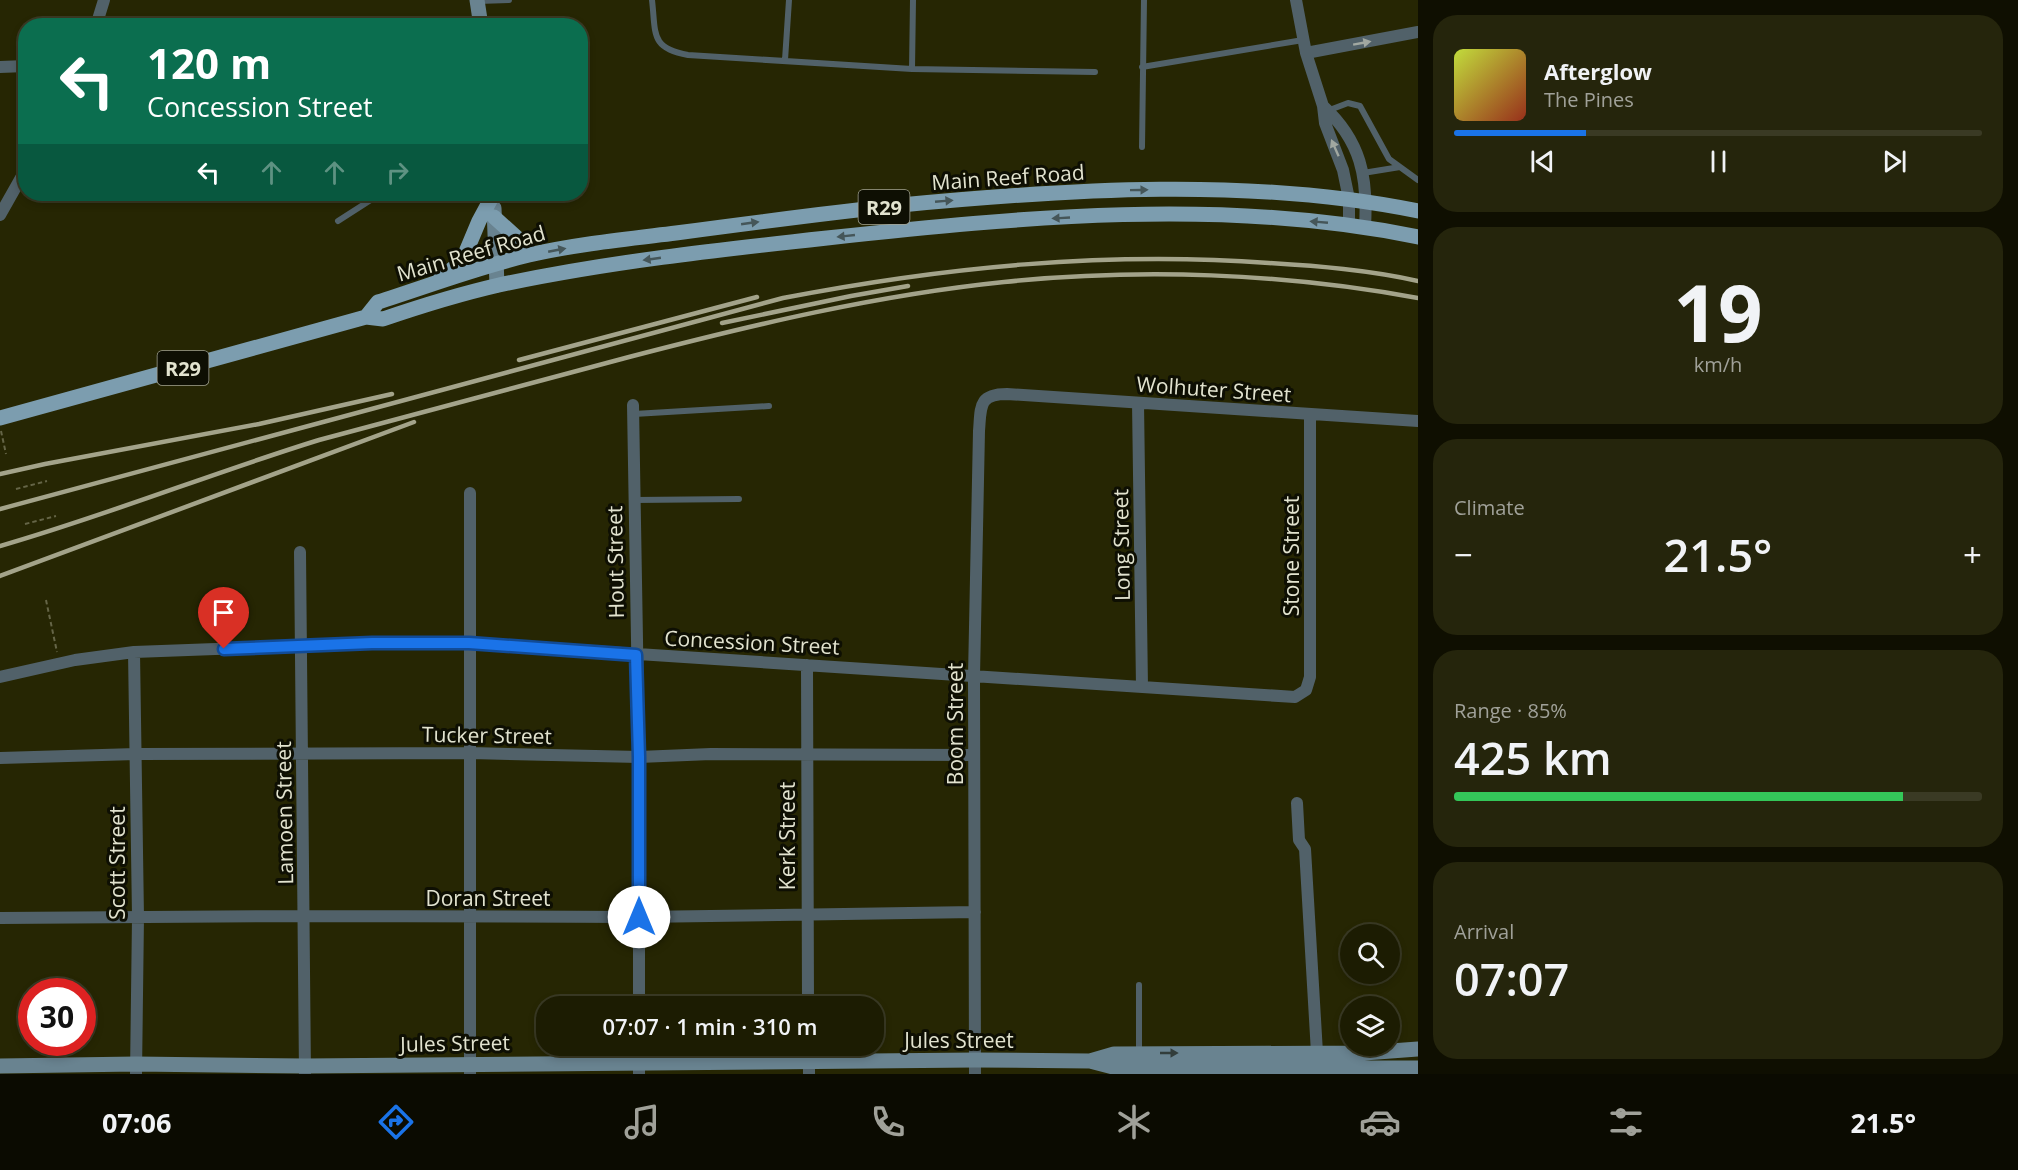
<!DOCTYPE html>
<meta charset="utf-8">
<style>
:root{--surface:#1c1c02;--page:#25250c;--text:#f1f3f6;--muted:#a0a199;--line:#3a3a24;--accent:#1a73e8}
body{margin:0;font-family:"Open Sans",sans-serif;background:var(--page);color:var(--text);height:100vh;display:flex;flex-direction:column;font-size:22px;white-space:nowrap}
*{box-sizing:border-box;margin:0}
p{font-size:20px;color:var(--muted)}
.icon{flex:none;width:33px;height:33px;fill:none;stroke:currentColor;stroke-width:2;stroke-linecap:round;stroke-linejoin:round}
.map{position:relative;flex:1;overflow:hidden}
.details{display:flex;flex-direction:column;gap:15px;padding:15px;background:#0f0f01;width:600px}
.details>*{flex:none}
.guide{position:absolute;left:18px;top:18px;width:570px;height:183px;border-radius:24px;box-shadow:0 3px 9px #0003,0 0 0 2px var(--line);background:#0b6e4f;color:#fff;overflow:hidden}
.tools{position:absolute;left:1340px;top:924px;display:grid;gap:12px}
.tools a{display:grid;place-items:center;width:60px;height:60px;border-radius:50%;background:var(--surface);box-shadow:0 3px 9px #0003,0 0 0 2px var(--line);font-size:30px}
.speed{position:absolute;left:18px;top:978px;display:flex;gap:12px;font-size:30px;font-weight:700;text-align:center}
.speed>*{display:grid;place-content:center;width:78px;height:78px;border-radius:50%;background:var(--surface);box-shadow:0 3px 9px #0003,0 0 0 2px var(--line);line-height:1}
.speed .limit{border:9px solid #d22;background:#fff;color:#111}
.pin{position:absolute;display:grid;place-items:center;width:51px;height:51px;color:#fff;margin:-62px -26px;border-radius:50% 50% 50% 0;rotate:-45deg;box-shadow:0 0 6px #0007}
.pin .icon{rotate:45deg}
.me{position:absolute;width:66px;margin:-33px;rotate:0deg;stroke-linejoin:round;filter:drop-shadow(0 0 4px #0008)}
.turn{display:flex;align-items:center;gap:21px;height:126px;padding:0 30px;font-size:27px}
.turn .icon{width:78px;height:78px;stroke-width:2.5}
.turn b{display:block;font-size:42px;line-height:51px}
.lanes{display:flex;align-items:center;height:57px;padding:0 30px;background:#0003;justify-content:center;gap:30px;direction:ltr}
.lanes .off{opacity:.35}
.big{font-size:45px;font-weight:600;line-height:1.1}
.details .tile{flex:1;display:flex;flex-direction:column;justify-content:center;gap:9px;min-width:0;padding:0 21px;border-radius:24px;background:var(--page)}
.details .dial{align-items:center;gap:0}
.dial b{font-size:78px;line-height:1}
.song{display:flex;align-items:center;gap:18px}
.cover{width:72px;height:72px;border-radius:9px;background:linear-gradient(135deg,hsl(70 70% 55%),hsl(10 70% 35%))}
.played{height:6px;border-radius:3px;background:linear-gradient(90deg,var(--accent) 25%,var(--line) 25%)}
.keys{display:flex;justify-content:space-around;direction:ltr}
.heat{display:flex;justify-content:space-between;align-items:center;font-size:33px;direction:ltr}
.charge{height:9px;border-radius:4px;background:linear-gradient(90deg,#34c759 85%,var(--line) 0)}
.trip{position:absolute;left:536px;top:996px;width:348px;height:60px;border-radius:24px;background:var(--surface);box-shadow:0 3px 9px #0003,0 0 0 2px var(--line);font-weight:600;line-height:60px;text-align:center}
.menu{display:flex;height:96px;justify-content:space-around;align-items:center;background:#0b0b01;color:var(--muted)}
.menu .icon{width:42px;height:42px}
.menu .active{color:var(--accent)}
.menu b{font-size:27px;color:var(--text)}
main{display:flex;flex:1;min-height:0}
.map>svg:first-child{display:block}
</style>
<main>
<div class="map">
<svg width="1418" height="1074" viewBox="0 0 1418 1074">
<rect width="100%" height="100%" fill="#262603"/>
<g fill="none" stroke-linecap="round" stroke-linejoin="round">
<path stroke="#656547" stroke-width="2" stroke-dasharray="4.5 3" stroke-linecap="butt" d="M1,431L6,454
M16,489L47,481
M25,524L56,516
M46,600L57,652"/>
<path stroke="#516169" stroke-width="6" d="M652,0C656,34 650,48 688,55L912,69L1095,72
M478,1L509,0
M785,60L789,0
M1142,67L1303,40
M912,69L913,0
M1327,111L1348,103L1360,106L1389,159L1418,180
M1142,147L1144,0
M1363,173L1400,167
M338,221L380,194
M634,414L769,406
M635,500L739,499
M1139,985V1053"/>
<path stroke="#516169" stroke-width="12" d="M1296,0L1306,53L1323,106L1325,123L1343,170L1349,199V225
M96,26L104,0
M1306,53L1418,32
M0,67L26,66
M1323,106C1361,141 1368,177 1365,227
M0,215L26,169
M1138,403L1142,687
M633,405L639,757V1006
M300,552L305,1074
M134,652L138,917L136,1074
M807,665L808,1006
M0,677L75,660L134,652L372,643H469L1295,697L1306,690L1310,677V415
M0,758L136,754L471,753L639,757L711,754L974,755
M1297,803L1299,840L1305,849L1317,1053
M0,918L305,916L639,917L975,912
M639,1046V1074
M809,1046V1074
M470,1074V493
M975,1074L974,676L979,431C981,407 978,394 1007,394L1418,421"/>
<path stroke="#698390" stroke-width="15" d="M477,0L481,26
M494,208L497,285
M1090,1061L1114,1054L1364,1053L1418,1049
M0,1066L136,1064L305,1066L975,1060L1090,1061L1113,1067L1139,1068H1418"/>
<path stroke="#7c9daf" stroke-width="15" d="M494,217L526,246L532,254
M440,279L457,265L466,252L479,221L493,195
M366,317L378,302C428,286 478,267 529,255C577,244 627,239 676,233C751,223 826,213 901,205C1070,189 1251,177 1418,211
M0,418L366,317L383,319C421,306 460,294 499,285C607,262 717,250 827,238C1020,217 1226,197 1418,237"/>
<path stroke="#a3a38a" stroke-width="4.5" d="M722,323L851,296L908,286
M519,360L757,297
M0,474L45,464L259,424L392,394
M0,509L783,298C944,267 1105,251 1269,263C1318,266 1369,270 1418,281
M0,546C108,515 212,473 319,440C423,412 526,384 629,357C752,325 877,295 1004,282C1140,268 1283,273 1418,298
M0,576L414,422"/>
</g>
<defs><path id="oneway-solid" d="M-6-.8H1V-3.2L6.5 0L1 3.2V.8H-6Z" transform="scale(1.5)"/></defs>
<g fill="#a1a8a1">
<use href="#oneway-solid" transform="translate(1362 43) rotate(-10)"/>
<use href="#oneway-solid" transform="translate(1335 148) rotate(-114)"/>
</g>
<g fill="#455659">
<use href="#oneway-solid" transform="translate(1139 190) rotate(-1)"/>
<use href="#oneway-solid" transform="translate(944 201) rotate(-5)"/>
<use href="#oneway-solid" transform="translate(1061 218) rotate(177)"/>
<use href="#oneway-solid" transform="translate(1319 222) rotate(-175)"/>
<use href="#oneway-solid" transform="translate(750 223) rotate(-8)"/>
<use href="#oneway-solid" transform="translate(846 236) rotate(174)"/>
<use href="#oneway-solid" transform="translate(557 250) rotate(-11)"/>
<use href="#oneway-solid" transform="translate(652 259) rotate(172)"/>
</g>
<use fill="#323d3b" href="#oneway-solid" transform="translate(1169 1053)"/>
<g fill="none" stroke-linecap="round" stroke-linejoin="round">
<g stroke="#114b97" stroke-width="15">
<path id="route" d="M224,649L372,643H469L636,655L639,757V917"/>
</g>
<use href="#route" stroke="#1a73e8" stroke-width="10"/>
</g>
<g text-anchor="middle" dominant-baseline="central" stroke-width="6" stroke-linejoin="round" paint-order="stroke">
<g fill="#0e0f03" stroke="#a2a392" stroke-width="1.5">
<rect x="858.5" y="190" width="51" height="34" rx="4.5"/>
<rect x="157.5" y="351" width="51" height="34" rx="4.5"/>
</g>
<g font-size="20" font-weight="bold" fill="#e2e3cf">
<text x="884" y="207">R29</text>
<text x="183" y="368">R29</text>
</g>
<g font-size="21" fill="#e2e3cf" stroke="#0e0f03">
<text transform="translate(1008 177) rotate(-4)">Main Reef Road</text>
<text transform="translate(471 253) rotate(-16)">Main Reef Road</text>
<text transform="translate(1214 389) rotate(4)">Wolhuter Street</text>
<text transform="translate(1121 545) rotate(-91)">Long Street</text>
<text transform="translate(1291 556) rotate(-90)">Stone Street</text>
<text transform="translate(615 562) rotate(-91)">Hout Street</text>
<text transform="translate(752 642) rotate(3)">Concession Street</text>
<text transform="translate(955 724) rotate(-90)">Boom Street</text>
<text transform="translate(487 735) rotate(1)">Tucker Street</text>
<text transform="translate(284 813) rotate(-91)">Lamoen Street</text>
<text transform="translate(787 836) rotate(-90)">Kerk Street</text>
<text transform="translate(117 863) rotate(-90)">Scott Street</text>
<text x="488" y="898">Doran Street</text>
<text x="959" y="1040">Jules Street</text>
<text transform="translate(455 1043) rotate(-1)">Jules Street</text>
</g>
</g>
</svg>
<div class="tools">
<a><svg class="icon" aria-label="search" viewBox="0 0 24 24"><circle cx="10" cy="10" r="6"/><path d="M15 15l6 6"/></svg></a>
<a><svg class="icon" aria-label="layers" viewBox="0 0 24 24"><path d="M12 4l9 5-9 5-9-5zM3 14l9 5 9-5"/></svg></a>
</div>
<div class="speed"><div class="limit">30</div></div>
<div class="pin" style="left:224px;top:649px;background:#d93025"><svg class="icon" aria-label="arrive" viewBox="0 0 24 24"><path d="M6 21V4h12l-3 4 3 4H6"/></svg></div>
<svg class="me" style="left:639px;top:917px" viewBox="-20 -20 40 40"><circle r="19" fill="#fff"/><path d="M0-13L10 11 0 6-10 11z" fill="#1a73e8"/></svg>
<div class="trip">07:07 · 1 min · 310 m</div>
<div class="guide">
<div class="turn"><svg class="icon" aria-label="left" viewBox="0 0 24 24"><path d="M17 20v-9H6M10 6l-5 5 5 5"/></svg><div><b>120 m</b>Concession Street</div></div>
<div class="lanes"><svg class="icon" aria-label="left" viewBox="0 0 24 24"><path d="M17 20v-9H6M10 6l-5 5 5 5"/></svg><svg class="icon off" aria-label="ahead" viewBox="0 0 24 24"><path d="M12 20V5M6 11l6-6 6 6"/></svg><svg class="icon off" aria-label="ahead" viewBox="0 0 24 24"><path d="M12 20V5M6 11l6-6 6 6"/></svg><svg class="icon off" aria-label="right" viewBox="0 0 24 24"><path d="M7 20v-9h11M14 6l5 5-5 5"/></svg></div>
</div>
</div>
<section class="details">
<div class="tile">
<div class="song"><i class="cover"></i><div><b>Afterglow</b><p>The Pines</p></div></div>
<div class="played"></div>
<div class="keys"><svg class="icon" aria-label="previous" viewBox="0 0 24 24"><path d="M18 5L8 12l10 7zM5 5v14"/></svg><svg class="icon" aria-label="pause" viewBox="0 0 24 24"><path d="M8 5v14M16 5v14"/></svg><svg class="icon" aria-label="next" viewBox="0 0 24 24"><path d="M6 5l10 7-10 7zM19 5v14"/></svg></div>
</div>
<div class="tile dial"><b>19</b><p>km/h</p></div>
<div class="tile"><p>Climate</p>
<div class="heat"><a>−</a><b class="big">21.5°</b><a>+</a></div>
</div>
<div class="tile"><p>Range · 85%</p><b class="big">425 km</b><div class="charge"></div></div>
<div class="tile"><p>Arrival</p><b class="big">07:07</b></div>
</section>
</main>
<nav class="menu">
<b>07:06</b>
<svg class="icon active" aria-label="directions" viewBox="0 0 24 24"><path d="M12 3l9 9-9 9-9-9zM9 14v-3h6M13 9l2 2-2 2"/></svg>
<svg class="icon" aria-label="music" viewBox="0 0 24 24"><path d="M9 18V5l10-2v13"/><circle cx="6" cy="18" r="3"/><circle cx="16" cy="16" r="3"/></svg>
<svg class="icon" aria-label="phone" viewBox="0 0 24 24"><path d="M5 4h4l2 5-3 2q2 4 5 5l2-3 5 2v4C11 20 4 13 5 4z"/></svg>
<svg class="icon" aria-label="climate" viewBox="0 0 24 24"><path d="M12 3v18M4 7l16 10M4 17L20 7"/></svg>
<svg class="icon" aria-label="car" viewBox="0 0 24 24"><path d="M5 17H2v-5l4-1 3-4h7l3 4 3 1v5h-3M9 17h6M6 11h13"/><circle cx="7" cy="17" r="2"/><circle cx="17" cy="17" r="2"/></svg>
<svg class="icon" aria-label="filters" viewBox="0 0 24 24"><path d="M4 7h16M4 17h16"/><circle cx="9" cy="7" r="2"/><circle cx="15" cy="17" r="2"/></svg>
<b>21.5°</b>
</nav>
